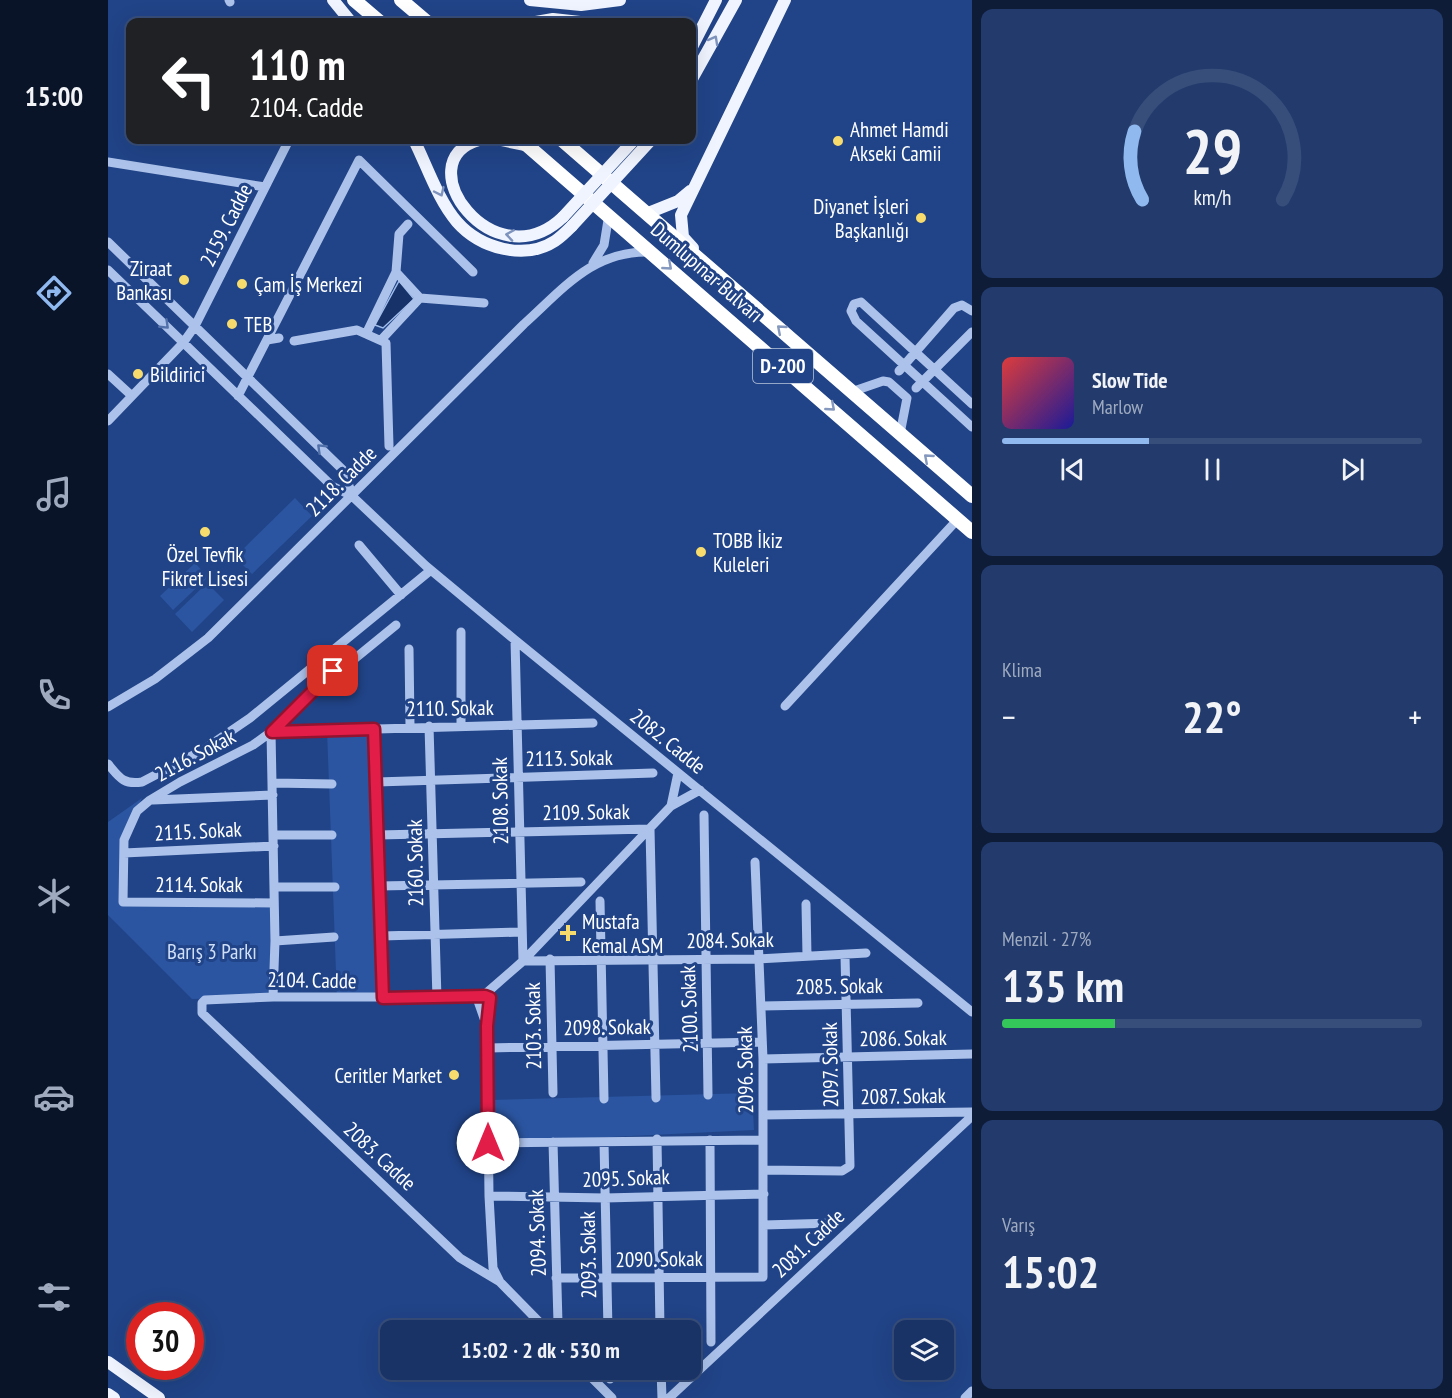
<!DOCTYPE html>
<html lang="tr">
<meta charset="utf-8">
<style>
:root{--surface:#193366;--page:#223b6c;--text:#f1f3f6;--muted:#9faabf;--line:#374e7a;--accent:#90b9f0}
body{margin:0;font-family:"PT Sans Narrow",sans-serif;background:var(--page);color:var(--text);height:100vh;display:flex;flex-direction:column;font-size:22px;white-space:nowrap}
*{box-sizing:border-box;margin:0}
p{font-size:20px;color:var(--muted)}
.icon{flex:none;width:33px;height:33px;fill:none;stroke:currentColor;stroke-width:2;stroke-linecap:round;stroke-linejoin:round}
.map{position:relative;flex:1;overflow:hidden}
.panel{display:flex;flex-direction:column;gap:9px;padding:9px;background:#0e1c38;width:480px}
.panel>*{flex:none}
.banner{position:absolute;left:18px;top:18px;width:570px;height:126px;border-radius:12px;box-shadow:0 6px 24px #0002,0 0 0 2px var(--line);background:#202124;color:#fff;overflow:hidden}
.buttons{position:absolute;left:786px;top:1320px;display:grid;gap:12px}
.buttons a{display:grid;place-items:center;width:60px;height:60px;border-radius:12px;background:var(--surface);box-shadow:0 6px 24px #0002,0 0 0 2px var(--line);font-size:30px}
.speed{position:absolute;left:18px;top:1302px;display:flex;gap:12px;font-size:30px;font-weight:700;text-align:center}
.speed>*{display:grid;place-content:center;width:78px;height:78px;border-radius:50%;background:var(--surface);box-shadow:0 6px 24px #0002,0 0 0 2px var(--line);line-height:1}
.speed .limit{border:9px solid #d22;background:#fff;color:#111}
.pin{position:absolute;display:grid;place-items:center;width:51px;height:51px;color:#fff;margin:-26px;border-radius:12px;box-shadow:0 3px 9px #0006}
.me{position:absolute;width:66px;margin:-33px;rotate:0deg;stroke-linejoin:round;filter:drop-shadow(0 0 4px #0008)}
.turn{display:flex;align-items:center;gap:21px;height:126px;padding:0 24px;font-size:27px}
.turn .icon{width:78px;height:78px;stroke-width:2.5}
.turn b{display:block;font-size:42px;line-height:51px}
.big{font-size:45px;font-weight:700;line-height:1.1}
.panel .widget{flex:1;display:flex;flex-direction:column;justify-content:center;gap:9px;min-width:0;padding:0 21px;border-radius:12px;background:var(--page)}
.panel .dial{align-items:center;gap:0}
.dial svg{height:156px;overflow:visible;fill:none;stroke:var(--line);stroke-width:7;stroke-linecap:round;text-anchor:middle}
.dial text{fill:var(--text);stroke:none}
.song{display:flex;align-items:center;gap:18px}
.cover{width:72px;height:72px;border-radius:9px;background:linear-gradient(135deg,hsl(0 70% 55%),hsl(240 70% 35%))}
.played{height:6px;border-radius:3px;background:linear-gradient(90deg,var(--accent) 35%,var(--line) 35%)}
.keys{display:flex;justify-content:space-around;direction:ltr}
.heat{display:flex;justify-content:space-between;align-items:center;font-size:33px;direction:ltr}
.charge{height:9px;border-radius:4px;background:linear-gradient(90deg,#34c759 27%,var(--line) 0)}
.trip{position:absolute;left:272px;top:1320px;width:321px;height:60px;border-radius:12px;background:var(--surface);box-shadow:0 6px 24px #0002,0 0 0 2px var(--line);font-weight:700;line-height:60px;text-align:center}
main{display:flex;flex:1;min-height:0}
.tabs{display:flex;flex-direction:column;width:108px;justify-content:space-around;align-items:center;background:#0a1429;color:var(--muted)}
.tabs .icon{width:42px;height:42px}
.tabs .active{color:var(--accent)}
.tabs b{font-size:27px;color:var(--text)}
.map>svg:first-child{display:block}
</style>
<main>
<nav class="tabs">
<b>15:00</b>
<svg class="icon active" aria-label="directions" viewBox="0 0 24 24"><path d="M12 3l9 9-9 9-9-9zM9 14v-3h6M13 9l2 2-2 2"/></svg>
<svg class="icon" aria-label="music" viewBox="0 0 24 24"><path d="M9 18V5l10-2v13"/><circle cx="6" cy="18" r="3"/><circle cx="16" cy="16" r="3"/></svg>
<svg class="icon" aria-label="phone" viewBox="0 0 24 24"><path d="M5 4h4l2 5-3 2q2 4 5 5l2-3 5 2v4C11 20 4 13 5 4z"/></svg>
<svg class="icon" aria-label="climate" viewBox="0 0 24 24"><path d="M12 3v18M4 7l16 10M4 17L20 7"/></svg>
<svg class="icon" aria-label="car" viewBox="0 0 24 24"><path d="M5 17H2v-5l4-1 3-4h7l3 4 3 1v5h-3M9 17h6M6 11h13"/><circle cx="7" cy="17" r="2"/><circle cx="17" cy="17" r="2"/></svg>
<svg class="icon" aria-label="filters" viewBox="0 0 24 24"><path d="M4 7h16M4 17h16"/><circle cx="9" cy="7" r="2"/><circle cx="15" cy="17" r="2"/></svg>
</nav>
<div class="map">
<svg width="864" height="1398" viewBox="0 0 864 1398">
<rect width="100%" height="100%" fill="#214488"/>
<path fill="#2b55a0" d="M187,498L204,516L144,574L127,557Z
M87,563L100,577L65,610L52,596Z
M99,583L116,600L84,632L67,614Z
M266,729L275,998L229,999L219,730Z
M34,798L16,840L15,902L166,903L165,997L84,999L0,915V822Z
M644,1093L646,1130L380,1143V1100Z"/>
<path fill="#173268" stroke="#a0bceb" stroke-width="1.5" d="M291,281L306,299L275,328L267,325Z"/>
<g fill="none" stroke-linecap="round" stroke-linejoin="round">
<path stroke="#acc2ea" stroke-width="9" d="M121,0L122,2
M0,162L157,187
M0,242L237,472L244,496
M485,263L496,245L501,214
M0,270L224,486L244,496L318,566L407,640L864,1012
M288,272L312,298
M258,334L288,272L291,234L300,224
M159,340L171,338
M273,340L312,298L376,303
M186,341L249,330L278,343L281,446
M791,371L846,308L854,305L864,311
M0,374L24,396
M808,388L864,332
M746,391L775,381L781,382L799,398L792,434
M130,396L251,160L365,272
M864,404L753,302L746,304L743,311L748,321L864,427
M0,421L75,343L87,326L181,140
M251,545L293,595
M353,632V726
M407,640L415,961L651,959L758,953
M301,649L302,726
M677,706L850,519
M0,707L47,679L100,638L416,324C455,289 485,250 542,252
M321,726L329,999
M266,729L275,998
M0,764C11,777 15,785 34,782L95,750L142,718L323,570
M269,782L545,773
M165,783L224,784
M45,800L165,795
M563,806L570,773
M596,815L600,1095
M166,835H224
M270,835L542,829L548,1098
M16,853L166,846
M271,886L473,882
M166,887H227
M492,901L496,1099
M166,903L15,902L16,840L29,811L42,800L72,782L145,745L163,732L225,671L239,665L288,625
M698,904L699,956
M274,936L413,932
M167,941L226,937
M442,959L445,1093
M375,996L415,961L563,806L592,790
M165,997L167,941L163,732L485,723
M373,997H165L97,1000L94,1003V1013L352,1258L392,1282L439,1330
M654,1006L810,1003
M381,1007L379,1026L381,1196L385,1268L392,1282
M374,1008L383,1005L381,997H373L370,1001L377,1021
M380,1048L654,1042
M655,1059L864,1054
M656,1115L864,1112
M549,1139L552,1330
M602,1140L603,1342
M445,1142L450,1323
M496,1142L500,1330
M380,1143L655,1140
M655,1170L734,1171L742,1166L737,956
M381,1196L497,1198L656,1194
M656,1225L727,1223
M448,1278L655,1277V1059L647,862
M476,1370L504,1398
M502,1370V1379
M553,1370L554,1398
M561,1398L864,1116
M857,1398L864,1391"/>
<path stroke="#f0f4fe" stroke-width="12" d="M225,0L243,22
M422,0L473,5L512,0
M428,22L445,19L472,22
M584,47L608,0
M584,79L628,0
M306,140C319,166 330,200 349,222C372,248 416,261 447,241C453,237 459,231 464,226
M371,140C297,161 386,283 455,217
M393,140L421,146
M540,213L570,201L582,191
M585,248L575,237L573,215L677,0
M0,1362L51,1398
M0,1394L6,1398"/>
<path stroke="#fff" stroke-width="14" d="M246,0L272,22
M293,0L319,22
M413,140L864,532
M454,140L864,496"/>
<path stroke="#f0f4fe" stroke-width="12" d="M455,217L526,140
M464,226L543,140"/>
</g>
<defs><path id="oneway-chevron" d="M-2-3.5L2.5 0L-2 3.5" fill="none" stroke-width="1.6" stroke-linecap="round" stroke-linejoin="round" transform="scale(1.5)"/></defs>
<g stroke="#7e93bd">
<use href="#oneway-chevron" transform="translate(606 40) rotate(-61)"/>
<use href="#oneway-chevron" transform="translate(332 192) rotate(65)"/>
<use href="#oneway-chevron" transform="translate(402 235) rotate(-171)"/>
</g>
<g stroke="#8598be">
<use href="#oneway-chevron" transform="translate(560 266) rotate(41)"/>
<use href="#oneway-chevron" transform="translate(673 329) rotate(-139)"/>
<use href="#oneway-chevron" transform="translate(723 407) rotate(41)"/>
<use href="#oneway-chevron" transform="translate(820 458) rotate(-139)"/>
</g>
<g stroke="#5270aa">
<use href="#oneway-chevron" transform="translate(57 325) rotate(44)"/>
<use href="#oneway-chevron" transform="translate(213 448) rotate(-136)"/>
</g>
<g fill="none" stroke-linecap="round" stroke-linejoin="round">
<g stroke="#92132f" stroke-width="15">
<path id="route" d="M225,671L164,732L266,729L275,998L377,996L382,998L379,1026L380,1143"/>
</g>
<use href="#route" stroke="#e11d48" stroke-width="10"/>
</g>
<g fill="#f7dc6d" stroke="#214488" stroke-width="2">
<circle cx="730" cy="141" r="6"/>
<circle cx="813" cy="218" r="6"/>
<circle cx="76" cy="280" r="6"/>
<circle cx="134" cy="284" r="6"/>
<circle cx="124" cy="324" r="6"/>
<circle cx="30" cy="374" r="6"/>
<circle cx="97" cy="532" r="6"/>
<circle cx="593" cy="552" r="6"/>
<path d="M457 924h6v6h6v6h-6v6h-6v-6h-6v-6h6z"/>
<circle cx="346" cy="1075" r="6"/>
</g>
<g text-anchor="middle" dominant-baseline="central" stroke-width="6" stroke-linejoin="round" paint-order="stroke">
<rect fill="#214488" stroke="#bcc7db" stroke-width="1.5" x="645" y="349" width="60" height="34" rx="4.5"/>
<g font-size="20" font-weight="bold" fill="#fff">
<text x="675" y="366">D-200</text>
</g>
<g font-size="21" fill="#fff" stroke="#214488" text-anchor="start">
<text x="742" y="129">Ahmet Hamdi<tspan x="742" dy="24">Akseki Camii</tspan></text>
<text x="801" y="206" text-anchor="end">Diyanet İşleri<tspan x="801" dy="24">Başkanlığı</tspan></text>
<text x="64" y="268" text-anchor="end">Ziraat<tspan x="64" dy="24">Bankası</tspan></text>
<text x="146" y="284">Çam İş Merkezi</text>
<text x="136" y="324">TEB</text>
<text x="42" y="374">Bildirici</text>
<text x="605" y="540">TOBB İkiz<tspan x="605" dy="24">Kuleleri</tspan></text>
<text x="97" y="554" text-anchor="middle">Özel Tevfik<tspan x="97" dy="24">Fikret Lisesi</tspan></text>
<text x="474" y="921">Mustafa<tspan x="474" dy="24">Kemal ASM</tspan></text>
<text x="334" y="1075" text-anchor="end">Ceritler Market</text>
</g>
<g font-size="21" fill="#fff" stroke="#214488">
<text transform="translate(118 225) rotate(-63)">2159. Cadde</text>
<text transform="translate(599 272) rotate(41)">Dumlupınar Bulvarı</text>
<text transform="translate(233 481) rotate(-45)">2118. Cadde</text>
<text transform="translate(342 708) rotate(-1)">2110. Sokak</text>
<text transform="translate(560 741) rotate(39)">2082. Cadde</text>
<text transform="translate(87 755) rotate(-28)">2116. Sokak</text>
<text transform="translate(461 758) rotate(-1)">2113. Sokak</text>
<text transform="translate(392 801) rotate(-91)">2108. Sokak</text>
<text transform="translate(478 812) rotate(-1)">2109. Sokak</text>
<text transform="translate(90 831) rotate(-3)">2115. Sokak</text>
<text transform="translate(307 863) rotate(-91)">2160. Sokak</text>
<text x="91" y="884">2114. Sokak</text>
<text transform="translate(622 940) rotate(-1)">2084. Sokak</text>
<text transform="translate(204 980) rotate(1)">2104. Cadde</text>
<text transform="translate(731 986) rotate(-1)">2085. Sokak</text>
<text transform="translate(581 1009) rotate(-92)">2100. Sokak</text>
<text transform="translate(425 1026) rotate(-91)">2103. Sokak</text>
<text transform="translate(499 1027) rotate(-1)">2098. Sokak</text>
<text transform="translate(795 1038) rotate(-1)">2086. Sokak</text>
<text transform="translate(722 1065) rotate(-91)">2097. Sokak</text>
<text transform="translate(637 1070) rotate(-91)">2096. Sokak</text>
<text transform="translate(795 1096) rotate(-1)">2087. Sokak</text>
<text transform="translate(272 1156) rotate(43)">2083. Cadde</text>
<text transform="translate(518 1178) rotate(-2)">2095. Sokak</text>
<text transform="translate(429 1233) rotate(-92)">2094. Sokak</text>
<text transform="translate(700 1243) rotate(-43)">2081. Cadde</text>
<text transform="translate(480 1255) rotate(-91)">2093. Sokak</text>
<text transform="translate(551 1259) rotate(-1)">2090. Sokak</text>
</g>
<g font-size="21" fill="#d0dff8" stroke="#214488">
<text x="104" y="951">Barış 3 Parkı</text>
</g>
</g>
</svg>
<div class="buttons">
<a><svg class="icon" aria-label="layers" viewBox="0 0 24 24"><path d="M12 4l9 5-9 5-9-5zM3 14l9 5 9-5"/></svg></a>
</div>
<div class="speed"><div class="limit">30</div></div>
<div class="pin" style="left:225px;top:671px;background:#d93025"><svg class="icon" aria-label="arrive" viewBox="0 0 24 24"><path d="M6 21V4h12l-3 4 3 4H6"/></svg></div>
<svg class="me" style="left:380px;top:1143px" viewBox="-20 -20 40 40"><circle r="19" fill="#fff"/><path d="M0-13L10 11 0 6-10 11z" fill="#e11d48"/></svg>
<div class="trip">15:02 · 2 dk · 530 m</div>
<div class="banner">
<div class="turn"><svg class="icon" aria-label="left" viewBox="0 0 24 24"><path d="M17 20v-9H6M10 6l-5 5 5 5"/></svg><div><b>110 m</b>2104. Cadde</div></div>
</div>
</div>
<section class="panel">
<div class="widget dial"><svg viewBox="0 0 100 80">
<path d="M14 69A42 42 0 1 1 86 69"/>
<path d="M14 69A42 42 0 0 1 10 34" stroke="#90b9f0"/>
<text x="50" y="56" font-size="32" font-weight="700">29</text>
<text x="50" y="72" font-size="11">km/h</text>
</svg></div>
<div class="widget">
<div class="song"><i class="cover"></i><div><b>Slow Tide</b><p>Marlow</p></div></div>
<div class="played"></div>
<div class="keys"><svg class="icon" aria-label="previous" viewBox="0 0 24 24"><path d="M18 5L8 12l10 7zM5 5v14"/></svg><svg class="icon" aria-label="pause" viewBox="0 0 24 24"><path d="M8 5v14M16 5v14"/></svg><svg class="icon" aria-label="next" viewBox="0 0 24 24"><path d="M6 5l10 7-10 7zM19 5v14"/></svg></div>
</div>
<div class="widget"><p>Klima</p>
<div class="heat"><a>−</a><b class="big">22°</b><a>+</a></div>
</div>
<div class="widget"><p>Menzil · 27%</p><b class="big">135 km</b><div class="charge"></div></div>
<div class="widget"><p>Varış</p><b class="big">15:02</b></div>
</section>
</main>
